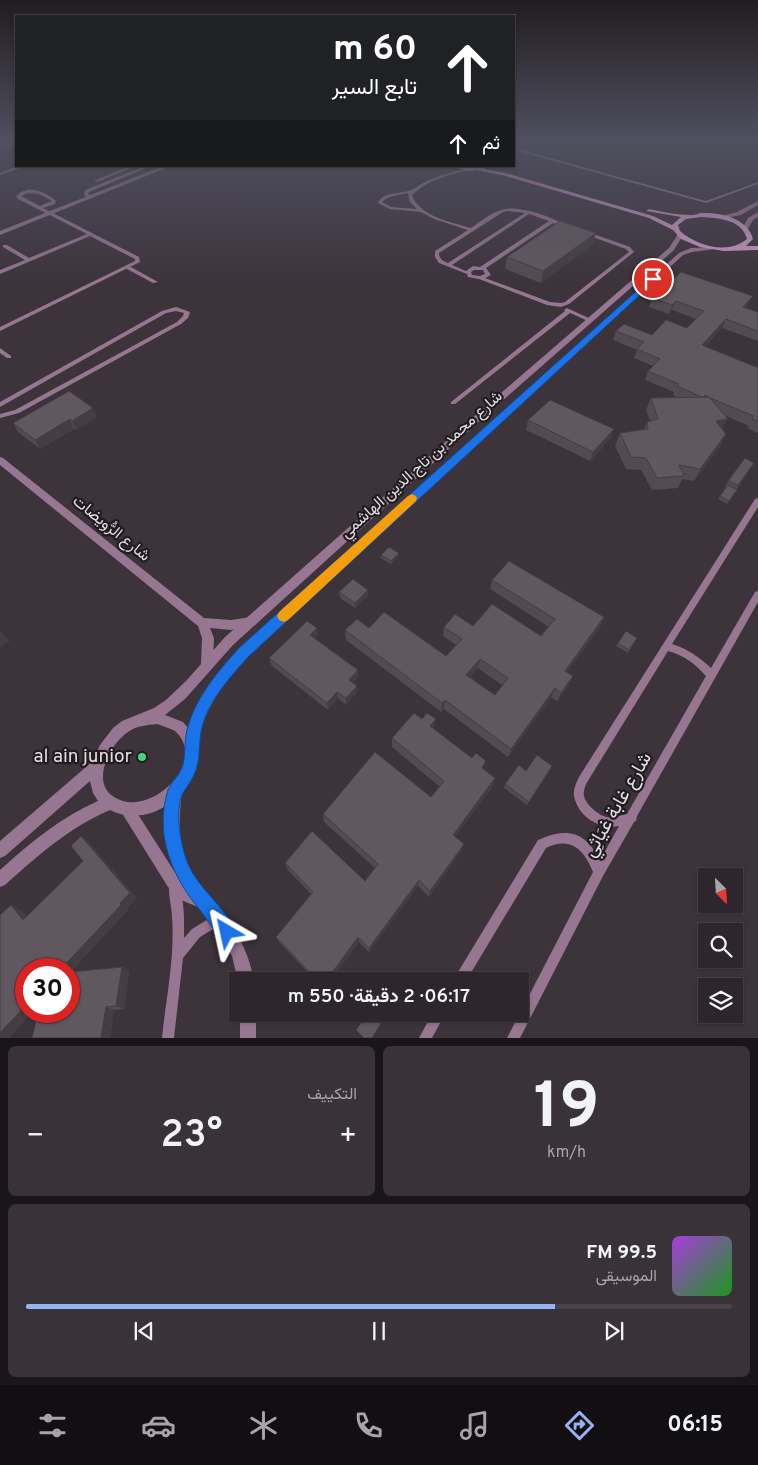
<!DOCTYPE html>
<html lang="ar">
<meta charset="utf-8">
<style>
:root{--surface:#2d262c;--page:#393238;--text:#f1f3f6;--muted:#a7a5a9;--line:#484348;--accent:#95b2f1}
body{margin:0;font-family:Overpass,Vazirmatn,sans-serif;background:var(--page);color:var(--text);direction:rtl;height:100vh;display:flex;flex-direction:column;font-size:19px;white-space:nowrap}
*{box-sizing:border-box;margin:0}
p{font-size:16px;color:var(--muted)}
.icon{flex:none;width:28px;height:28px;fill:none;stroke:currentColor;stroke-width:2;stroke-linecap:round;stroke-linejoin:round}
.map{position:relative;height:1038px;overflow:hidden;direction:ltr}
.panel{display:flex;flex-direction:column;gap:8px;padding:8px;background:#191518;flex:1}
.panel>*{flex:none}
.top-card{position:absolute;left:15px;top:15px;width:500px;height:152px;border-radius:0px;box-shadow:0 1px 4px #0004,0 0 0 1px var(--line);direction:rtl;background:#202124;color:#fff;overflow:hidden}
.needle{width:32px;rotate:156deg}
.fabs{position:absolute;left:698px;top:868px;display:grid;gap:10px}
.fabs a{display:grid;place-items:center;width:45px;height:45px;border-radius:0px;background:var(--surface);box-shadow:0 1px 4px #0004,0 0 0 1px var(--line);font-size:25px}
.speed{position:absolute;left:15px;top:958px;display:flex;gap:10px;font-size:25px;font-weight:700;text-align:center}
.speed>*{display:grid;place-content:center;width:65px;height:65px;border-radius:50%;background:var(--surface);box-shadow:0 1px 4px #0004,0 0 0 1px var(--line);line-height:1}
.speed .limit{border:8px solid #d22;background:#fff;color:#111}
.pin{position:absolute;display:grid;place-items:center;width:42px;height:42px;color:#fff;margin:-21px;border:2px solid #fff;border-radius:50%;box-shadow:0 1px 5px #0007}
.me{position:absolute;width:55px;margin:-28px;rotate:324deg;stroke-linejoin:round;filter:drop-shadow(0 0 4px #0008)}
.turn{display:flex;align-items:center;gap:18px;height:105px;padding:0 15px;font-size:22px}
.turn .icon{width:65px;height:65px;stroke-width:2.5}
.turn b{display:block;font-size:35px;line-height:42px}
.then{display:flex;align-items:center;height:48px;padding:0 15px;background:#0003;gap:10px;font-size:19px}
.big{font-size:38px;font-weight:600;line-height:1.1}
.panel .card{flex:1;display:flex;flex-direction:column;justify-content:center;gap:8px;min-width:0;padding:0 18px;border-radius:8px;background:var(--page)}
.panel .dial{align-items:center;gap:0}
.dial b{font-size:65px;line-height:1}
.song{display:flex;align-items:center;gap:15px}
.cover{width:60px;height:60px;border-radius:8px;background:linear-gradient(135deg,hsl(280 70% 55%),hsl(120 70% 35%))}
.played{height:5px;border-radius:2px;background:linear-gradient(90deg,var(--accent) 75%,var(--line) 75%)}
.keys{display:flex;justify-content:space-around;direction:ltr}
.heat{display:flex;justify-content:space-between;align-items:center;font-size:28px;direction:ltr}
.panel .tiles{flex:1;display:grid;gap:8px;grid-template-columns:1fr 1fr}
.card:last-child{grid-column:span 2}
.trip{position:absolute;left:229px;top:972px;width:300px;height:50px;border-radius:0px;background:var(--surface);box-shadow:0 1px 4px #0004,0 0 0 1px var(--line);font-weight:600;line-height:50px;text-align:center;direction:rtl}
.dock{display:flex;height:80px;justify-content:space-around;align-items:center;background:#120f12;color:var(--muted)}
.dock .icon{width:35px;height:35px}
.dock .selected{color:var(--accent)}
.dock b{font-size:22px;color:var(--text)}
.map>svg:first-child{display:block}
</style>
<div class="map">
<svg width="758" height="1038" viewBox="0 0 758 1038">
<rect width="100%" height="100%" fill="#3c333b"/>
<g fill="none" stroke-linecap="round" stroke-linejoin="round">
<path fill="#977691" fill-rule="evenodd" d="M514,140L518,141L519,142L514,145Z
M514,148L706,201L758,182V184L706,203L514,150Z
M18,166H25L0,175V173Z
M130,166H136L97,182L94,181Z
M145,166H151L89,192L88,194L93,196V198H89L84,195L85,190Z
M469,168L471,169L470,170C450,174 427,180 412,195C420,217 451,222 471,228C480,222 490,213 501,210C517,204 553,217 567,226L565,227L553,223L486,268L491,275L485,278L550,302L561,303L565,302L629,252L626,249L584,234V232H588L630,247L634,252L569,304L561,307L547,305L479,279L468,277L467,274L439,263L435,257V251L468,230L434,219L421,212L390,209L378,203C383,190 403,195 413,189C418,187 422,183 427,181C440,175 455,171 469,168ZM409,193L408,195L410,202L417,209L391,207L382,202C389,195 400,195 409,193ZM508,211L525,213L448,263C443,261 439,259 439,253L503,212ZM529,214L549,221L480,267L473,266L466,271L452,265ZM474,270H483L485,274L480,276L472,275L471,272Z
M27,190C38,189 48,194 56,201L55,204L43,208L139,257L140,262L0,331V327L135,261V259L90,236L0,274V270L25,260L3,247V245H7L29,258L87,234L18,199L16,196L21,192ZM28,193L39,194L52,201L40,206L21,196Z
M176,307L190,312L188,318L181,324L19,413L0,418V414L15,410L177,322L183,316L184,313L176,311L166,313L0,407V402L162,311Z
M567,308L593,320L592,321H588L570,313L455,404H451V402L565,311L564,310Z
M0,348L11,356V358H7L0,353Z
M758,498V507L672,644C688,649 699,657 711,668L755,592L758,591V602L637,816L636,821L634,822L603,876L520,1038H507L593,872C584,849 570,836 546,848L466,981H453L455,977L538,840C567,827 585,831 600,860L619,826C600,830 578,817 574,796C573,790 576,783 579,777L755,499ZM668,651C684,655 695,664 706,676L627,814C619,816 610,819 603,816C596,813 585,803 584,796C583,792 585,787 586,784Z
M174,881L178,883C185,900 184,921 184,938L192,929L215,915L219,913L223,915L225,919L223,923L200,937L183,958L174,1038H162C166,998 175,958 172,917C172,908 167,891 170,883Z
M432,1014H445L432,1038H419Z"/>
<path fill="#977691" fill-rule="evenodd" d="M14,140H16V143L0,149V145Z
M163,166H171L0,235V231Z
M127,267H131L158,282L153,283L127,269Z
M0,457L3,458L204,618L231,620L251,617L255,619L257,622L255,625L231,630L210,628L214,638L213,664L211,668L207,669L203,668L201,664L202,638L198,626L0,465Z
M175,784L180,786L182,791C179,815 178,840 186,863C194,882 210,897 222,912C238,932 250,956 254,981H238L232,956L218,931L198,907L181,900L168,887L120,810L122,805L127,803L132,805L176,874C164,847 164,820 168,791L170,786Z
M240,1014H256V1038H240Z"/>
<path fill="#977691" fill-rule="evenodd" d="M758,201V205L741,215L720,219L717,217L737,212Z
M758,212V217L753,220L747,230H743L742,229L748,218Z
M678,234L683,235L674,250L485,416L233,645L185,699L165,715L183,722L189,729C200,697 218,672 241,648L679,253L691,248L715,247V249L692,252L683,255L249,656C232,674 215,694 205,718C202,726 198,738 197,747C197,751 198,754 198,758C194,784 175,805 151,813C137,817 123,817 110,810C70,827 37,856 5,885L0,887V870C30,843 61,817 98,801L93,793L90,781L5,856L0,858V841L93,761L100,745L113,728L122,721L154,708L166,700L186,681L225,637L479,412L669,248ZM157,724C162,726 170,728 175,731C209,761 150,820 114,797C90,782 110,744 128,732C136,726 147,725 157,724Z"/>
<path fill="#cd9ac4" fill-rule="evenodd" d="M452,166H487L484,169L505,173L653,216L672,225L681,217L646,211L649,209C663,212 678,215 692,215C695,215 698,214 700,213C720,212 748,218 753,239L746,246H758V250L724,251L700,247L681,239L673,230L649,218L502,175L476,170L469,171ZM701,217C718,218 742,219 747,239C728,255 697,246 680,231L678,225L686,219Z"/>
</g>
<path fill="#534b52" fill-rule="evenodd" d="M593,244L541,283L505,269L507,257Z
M753,296L748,305L746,308L758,312V341L722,328L705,347L756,367L758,366V433L747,428L749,426L724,415L722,429L726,434L720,446L694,481L682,479L678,488L652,490L641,470L626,469L615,446L620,433L644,429L647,422L650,421L646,410L651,398H678L673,395L674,392L645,380L648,371L653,366L634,358L637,350L613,340L616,331L652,335L687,328L696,319L672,310L669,314L649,307L652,298Z
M97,417L76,430L74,429L40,449L18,432L13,423Z
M528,420L614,429L610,439L590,461L526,430Z
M750,469L727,504L718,499L726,487H725L728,481Z
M381,555L399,556L391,564L381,558Z
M492,580L604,617L600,627L567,672L573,676L569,685L557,701L551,697L508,757L444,709L441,712L346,640L345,630L369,628L446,656L456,645L443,636L444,627L473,626L541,636L549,627L490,589ZM478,668L503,686L495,695L470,677Z
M339,592L368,596L355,608L340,598Z
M317,628L318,635L314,638L358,670V677L353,683L357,686V692L346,705L338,698L328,710L271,665L269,658Z
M637,638L628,653L616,646L618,643Z
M434,729L484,769L492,787L455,837L461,851L429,897L418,886L369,952L359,942L330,981H316L279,942L276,937L311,894L287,869L285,863L365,881L375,868L324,822L323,814L431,797L440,787L392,747V738Z
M550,769L527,805L504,788L505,784L526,771Z
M81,836L89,843L137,898L127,908L128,910L70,972L122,967L129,971L124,1009L114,1010L110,1038H32L38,1011H69V969H26V1011H33L9,1038H0V915L11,905L21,910L26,917L83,861L71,846Z"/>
<path fill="#443d42" d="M596,233L593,244L541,283L543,271Z
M753,296L748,305L739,316L743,307Z
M676,301L672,310L669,314L672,305Z
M726,319L722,328L698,354L702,345Z
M93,408L97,417L76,430L72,421Z
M70,419L74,429L40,449L35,440Z
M728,419L721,431L716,421Z
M614,429L610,439L590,461L593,452Z
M726,434L720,446L694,481L700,469Z
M399,553V556L391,564V561Z
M368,590V596L355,608V603Z
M604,617L600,627L561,680L565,671Z
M317,628L318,635L311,642L310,635Z
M0,631H1L10,641L0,648Z
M480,659L478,668L465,684L466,675Z
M358,670V677L350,687L349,680Z
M573,676L569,685L557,701L561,693Z
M357,686V692L346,705V698Z
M555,688L551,697L508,757L511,749Z
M337,692L338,698L328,710L327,703Z
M445,700L444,709L441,712L442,703Z
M436,719L434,728L429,735L430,726Z
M495,778L492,787L451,843L453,835Z
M81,836L89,843L137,898L127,908L128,910L69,974V969H61L120,903Z
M464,844L461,851L429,897L430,891Z
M419,880L418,886L369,952V948Z
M11,905L21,910L33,925L23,920Z
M358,937L359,942L330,981H326Z
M122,967L129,971L124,1009L116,1006Z
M26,1005V1011H33L9,1038H0V1033Z
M106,1007L114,1010L110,1038H101Z"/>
<path fill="#61575f" stroke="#443d42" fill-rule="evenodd" d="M560,221L596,233L543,271L507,257Z
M681,272L753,296L743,307L758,312V331L726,319L702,345L756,367L758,366V421L752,419L754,416L710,398L709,397L704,395L706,397H702L677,386L679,384L648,371L660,359L637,349L644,342L616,331L624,324L652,335L666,320L687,328L704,311L676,301L672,305L652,298Z
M69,391L93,408L72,421L70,419L35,440L13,423Z
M709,397L728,419L716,421L726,434L700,469L679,465L684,476L657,478L646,458L631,457L620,433L648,429L647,422L658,419L651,398Z
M550,400L614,429L593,452L528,420Z
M745,458L754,463L738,485L728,481Z
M728,485L737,490L729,501L720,496Z
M389,547L399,553L391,561L381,555Z
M509,561L604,617L565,671L573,676L561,693L555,688L511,749L445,700L442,703L345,630L357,619L369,628L384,612L446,656L462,639L444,627L455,614L473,626L492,604L541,636L555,619L492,580ZM480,659L508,678L495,695L466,675Z
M353,579L368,590L355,603L339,592Z
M307,621L317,628L310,635L358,670L349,680L357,686L346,698L337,692L327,703L269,658Z
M626,631L637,638L629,650L618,643Z
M414,713L422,719L427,713L436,719L430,726L472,758L476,753L486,761L482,768L495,778L453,835L464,844L430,891L419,880L369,948L358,937L326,981H318L276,937L313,892L285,863L312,831L365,881L378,864L323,814L375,752L431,797L444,781L392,738Z
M537,755L552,766L529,802L505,784L519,765L526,771Z
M81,836L130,893L120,903L121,905L61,969H26V1005L0,1033V915L11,905L23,920L83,861L71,846Z
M122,967L116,1006L106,1007L101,1038H32L38,1011H69V972Z
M367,1014H387L372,1038H364L356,1030Z"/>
<linearGradient id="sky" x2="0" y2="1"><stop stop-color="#211c20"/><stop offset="0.49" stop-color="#505060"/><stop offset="1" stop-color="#505060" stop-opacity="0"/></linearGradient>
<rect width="758" height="285" fill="url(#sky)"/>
<path fill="#1a73e8" stroke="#114b97" d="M651,278L657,279L249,656C230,677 206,703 201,732C199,744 200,758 196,770C193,779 188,785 183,793C174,810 181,847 188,864C199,890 225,906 236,932L233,938L227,941C217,937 207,919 200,910C172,877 154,834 168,790C171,782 179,776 182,768C186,756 184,742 187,730C195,698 218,671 240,647Z"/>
<path fill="#f59e0b" d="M412,494L416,496L417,498L416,501L288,620L284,622L279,620L277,616L279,612L408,496Z"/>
<circle fill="#40d77c" stroke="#211c20" stroke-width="2" cx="142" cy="757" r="5"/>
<g text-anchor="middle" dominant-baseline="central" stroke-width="4.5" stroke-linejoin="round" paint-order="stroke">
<g font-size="16" fill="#e2dce1" stroke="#211c20">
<text transform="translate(422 465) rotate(-42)">شارع محمد بن تاج الدين الهاشمي</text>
<text transform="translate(111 529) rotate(39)">شارع الرُّويضات</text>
</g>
<g font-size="19" fill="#e2dce1" stroke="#211c20" text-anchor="end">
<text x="132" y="757">al ain junior</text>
</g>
<g font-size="19" fill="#e2dce1" stroke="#211c20">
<text transform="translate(618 805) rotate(-60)">شارع غابة غيَاثِي</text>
</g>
</g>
</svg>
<div class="fabs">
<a><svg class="needle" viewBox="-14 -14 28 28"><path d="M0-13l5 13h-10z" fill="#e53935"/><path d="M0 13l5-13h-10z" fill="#a7a5a9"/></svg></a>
<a><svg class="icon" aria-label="search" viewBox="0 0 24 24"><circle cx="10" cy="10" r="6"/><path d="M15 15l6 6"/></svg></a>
<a><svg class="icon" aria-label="layers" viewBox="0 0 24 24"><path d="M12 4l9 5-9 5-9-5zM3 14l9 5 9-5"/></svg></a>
</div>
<div class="speed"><div class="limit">30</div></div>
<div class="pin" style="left:653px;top:279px;background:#d93025"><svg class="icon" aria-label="arrive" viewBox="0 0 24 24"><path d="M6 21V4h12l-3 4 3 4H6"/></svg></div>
<svg class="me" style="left:227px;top:932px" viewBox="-20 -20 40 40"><path d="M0-17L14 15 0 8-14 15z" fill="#1a73e8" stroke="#fff" stroke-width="4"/></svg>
<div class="trip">06:17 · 2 دقيقة · 550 m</div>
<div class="top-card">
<div class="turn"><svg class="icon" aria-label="ahead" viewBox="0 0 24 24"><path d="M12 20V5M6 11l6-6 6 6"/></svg><div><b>60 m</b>تابع السير</div></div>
<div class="then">ثم<svg class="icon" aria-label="ahead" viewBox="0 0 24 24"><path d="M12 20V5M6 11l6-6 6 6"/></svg></div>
</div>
</div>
<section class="panel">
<div class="tiles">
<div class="card dial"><b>19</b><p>km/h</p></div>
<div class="card"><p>التكييف</p>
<div class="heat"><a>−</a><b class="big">23°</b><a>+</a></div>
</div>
<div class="card">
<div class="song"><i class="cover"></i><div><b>99.5 FM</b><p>الموسيقى</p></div></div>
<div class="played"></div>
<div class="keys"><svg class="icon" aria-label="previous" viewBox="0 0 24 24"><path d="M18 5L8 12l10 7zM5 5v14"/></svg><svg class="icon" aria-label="pause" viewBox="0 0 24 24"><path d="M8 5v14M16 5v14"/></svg><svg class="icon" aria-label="next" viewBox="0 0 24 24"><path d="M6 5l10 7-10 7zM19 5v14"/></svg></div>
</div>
</div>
</section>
<nav class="dock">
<b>06:15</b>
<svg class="icon selected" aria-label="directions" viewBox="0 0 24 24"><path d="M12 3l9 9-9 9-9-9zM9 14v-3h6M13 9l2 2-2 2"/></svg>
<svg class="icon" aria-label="music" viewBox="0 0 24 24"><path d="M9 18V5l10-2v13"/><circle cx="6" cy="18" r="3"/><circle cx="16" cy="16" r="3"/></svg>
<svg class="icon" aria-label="phone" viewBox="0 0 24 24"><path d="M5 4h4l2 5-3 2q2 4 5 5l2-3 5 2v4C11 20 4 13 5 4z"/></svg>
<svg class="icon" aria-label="climate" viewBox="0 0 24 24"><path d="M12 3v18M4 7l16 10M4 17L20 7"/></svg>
<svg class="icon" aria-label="car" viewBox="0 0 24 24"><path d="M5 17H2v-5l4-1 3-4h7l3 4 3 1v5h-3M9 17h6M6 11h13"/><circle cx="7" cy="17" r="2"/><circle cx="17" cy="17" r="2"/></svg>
<svg class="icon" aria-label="filters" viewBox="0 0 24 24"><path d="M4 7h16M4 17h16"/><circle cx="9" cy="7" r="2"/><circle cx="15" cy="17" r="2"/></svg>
</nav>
